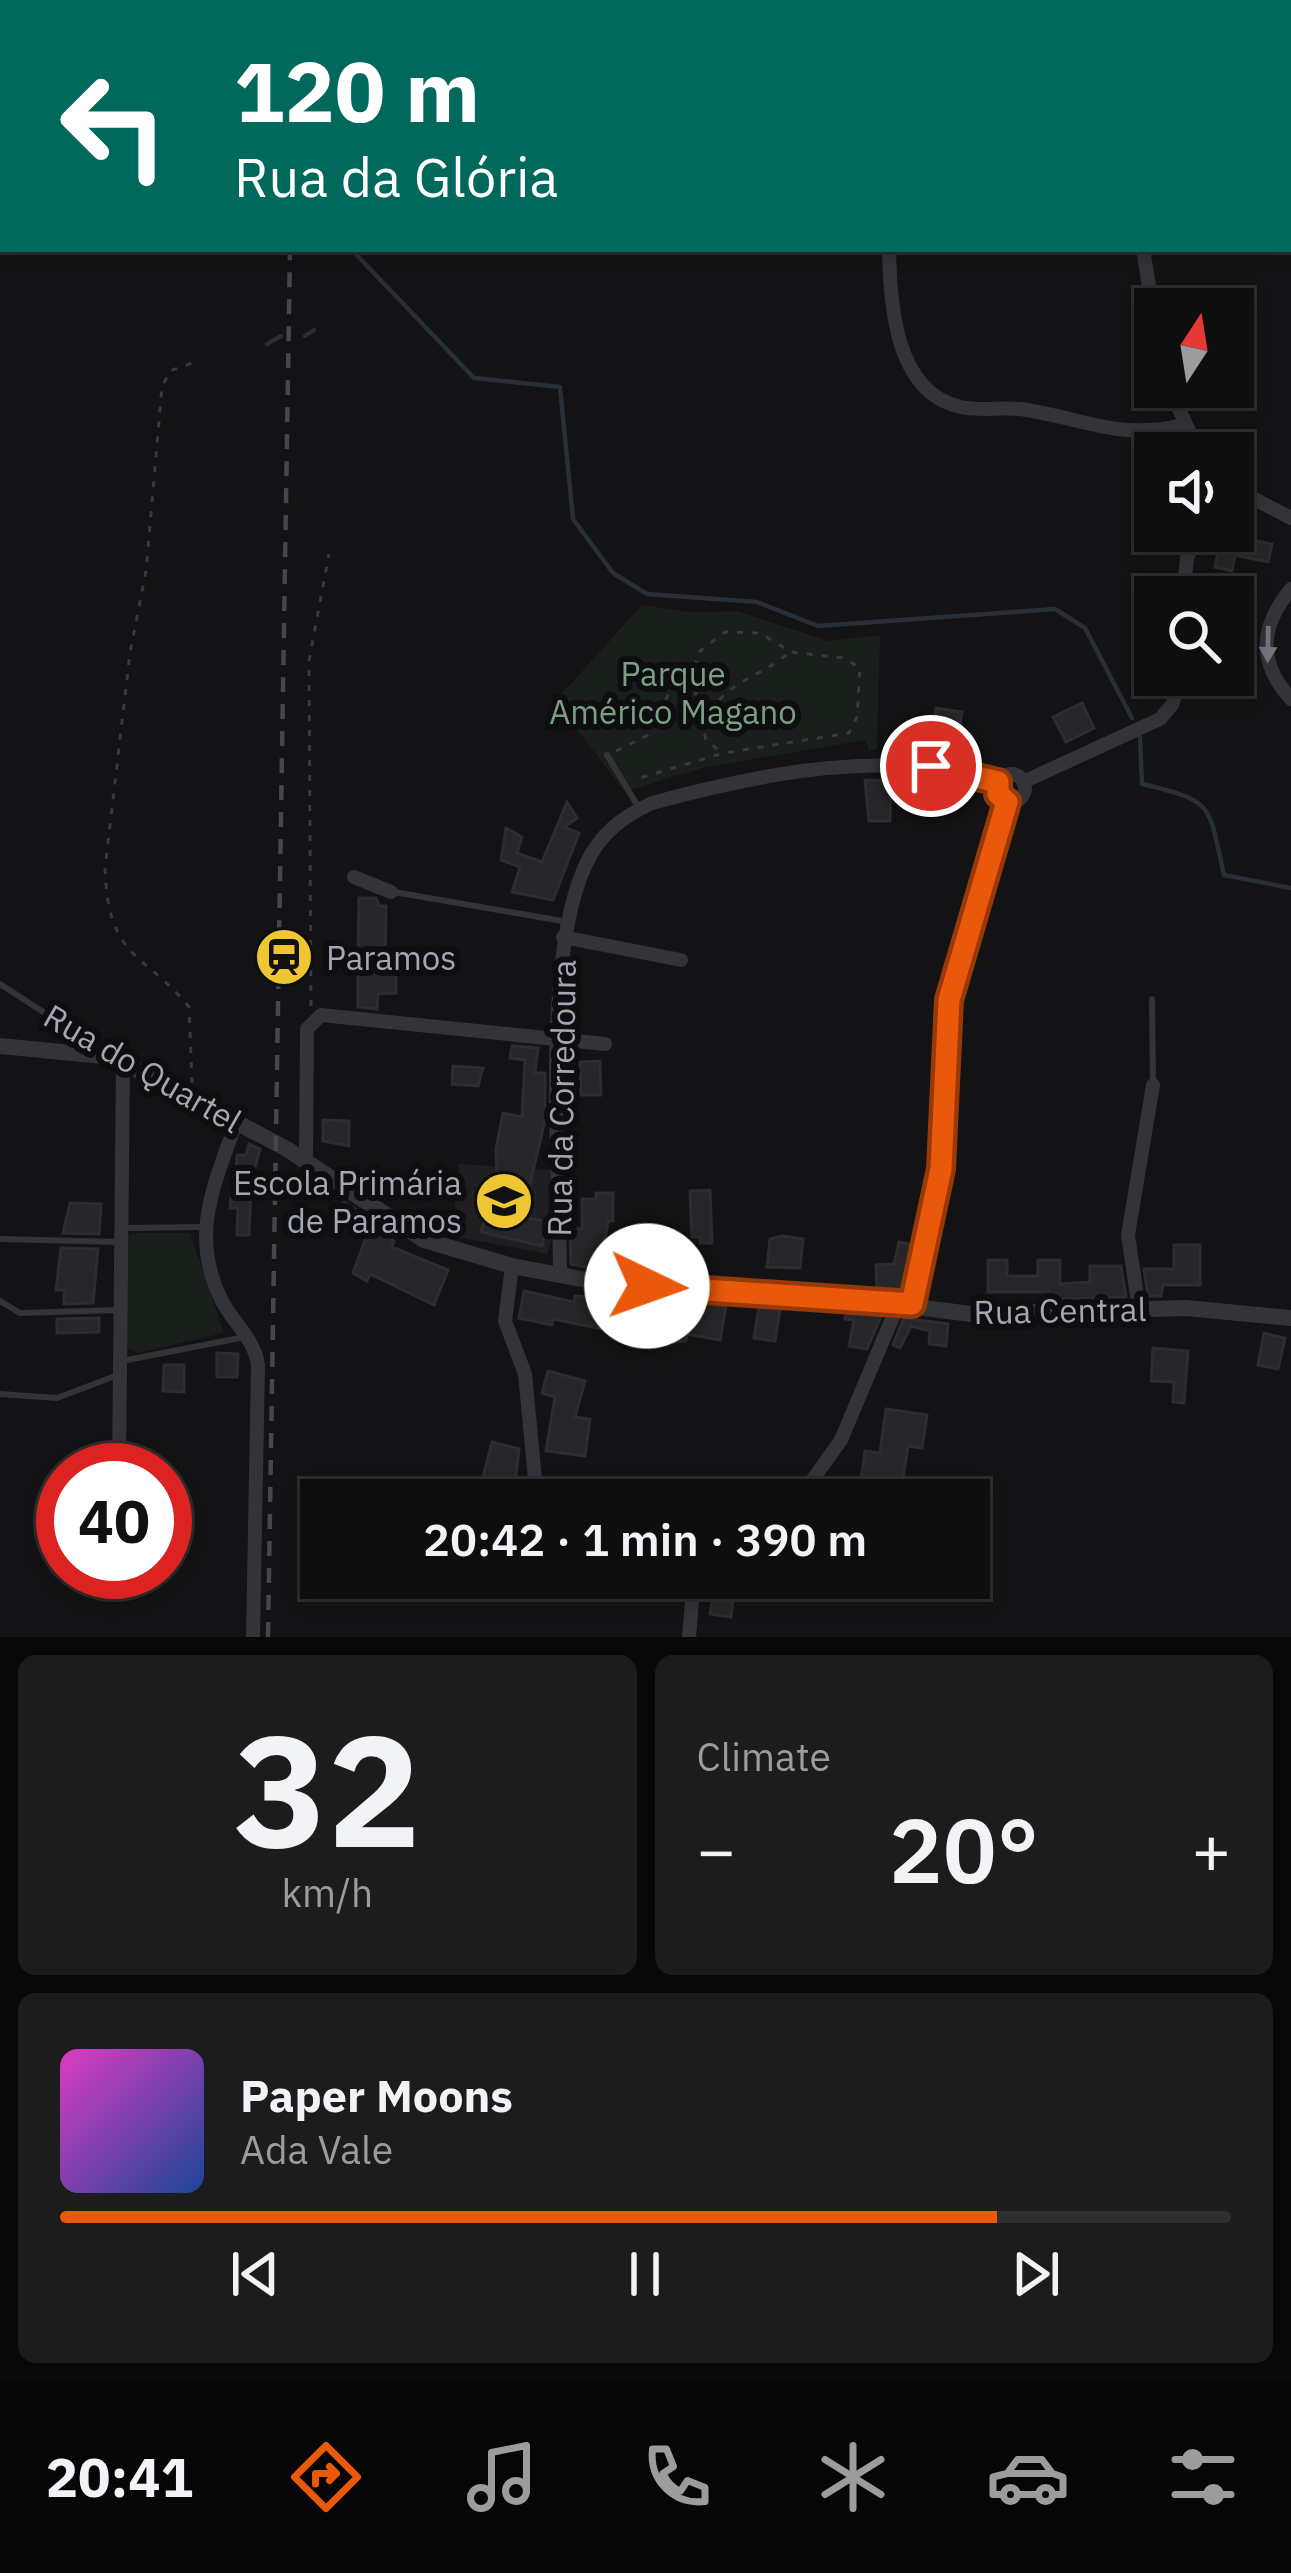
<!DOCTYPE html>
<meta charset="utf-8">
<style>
:root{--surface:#0e0e0f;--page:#1c1c1d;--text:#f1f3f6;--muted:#9b9c9e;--line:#2e2e2f;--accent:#ea580c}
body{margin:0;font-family:"IBM Plex Sans",sans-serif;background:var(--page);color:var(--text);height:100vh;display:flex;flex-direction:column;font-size:45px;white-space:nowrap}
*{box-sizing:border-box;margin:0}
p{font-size:39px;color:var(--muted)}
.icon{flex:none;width:66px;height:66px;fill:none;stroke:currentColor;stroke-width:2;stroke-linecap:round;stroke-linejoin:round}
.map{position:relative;height:1637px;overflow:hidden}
.drawer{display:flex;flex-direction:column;gap:18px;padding:18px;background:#080808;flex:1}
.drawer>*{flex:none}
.top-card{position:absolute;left:0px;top:0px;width:1293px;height:252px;box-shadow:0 6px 18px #0003,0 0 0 3px var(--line);background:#00695c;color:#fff;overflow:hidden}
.needle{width:78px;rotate:12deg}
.controls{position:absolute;left:1134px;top:288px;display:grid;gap:24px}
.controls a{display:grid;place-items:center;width:120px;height:120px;border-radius:0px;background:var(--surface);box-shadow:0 6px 18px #0003,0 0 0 3px var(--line);font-size:60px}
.speed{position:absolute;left:36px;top:1443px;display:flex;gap:24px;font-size:60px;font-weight:700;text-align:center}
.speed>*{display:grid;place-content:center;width:156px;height:156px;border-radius:50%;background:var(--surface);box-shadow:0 6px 18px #0003,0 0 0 3px var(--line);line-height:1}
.speed .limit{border:18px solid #d22;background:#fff;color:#111}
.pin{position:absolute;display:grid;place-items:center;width:102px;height:102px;color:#fff;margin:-51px;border:6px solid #fff;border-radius:50%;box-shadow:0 3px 12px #0007}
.me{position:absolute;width:132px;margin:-66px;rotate:93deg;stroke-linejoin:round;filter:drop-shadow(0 0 9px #0008)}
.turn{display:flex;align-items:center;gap:42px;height:252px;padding:0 36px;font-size:54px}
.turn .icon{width:156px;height:156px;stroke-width:2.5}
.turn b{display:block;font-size:84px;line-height:102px}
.big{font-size:90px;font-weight:600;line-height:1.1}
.drawer .card{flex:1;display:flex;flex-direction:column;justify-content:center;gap:18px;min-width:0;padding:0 42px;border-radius:18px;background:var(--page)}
.drawer .dial{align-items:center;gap:0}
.dial b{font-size:156px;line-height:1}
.song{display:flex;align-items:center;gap:36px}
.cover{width:144px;height:144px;border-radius:18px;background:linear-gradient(135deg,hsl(310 70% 55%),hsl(220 70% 35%))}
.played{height:12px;border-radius:6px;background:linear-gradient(90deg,var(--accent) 80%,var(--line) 80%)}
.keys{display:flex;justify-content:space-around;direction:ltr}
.heat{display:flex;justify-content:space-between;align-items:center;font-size:66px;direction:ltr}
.drawer .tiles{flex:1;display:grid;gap:18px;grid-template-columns:1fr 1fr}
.card:last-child{grid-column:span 2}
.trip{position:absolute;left:300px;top:1479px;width:690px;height:120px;border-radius:0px;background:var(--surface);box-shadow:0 6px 18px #0003,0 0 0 3px var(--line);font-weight:600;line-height:120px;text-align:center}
.dock{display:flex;height:192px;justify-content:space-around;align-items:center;background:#060606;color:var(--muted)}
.dock .icon{width:84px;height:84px}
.dock .active{color:var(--accent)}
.dock b{font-size:54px;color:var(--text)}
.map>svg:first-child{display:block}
</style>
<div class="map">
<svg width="1291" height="1637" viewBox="0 0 1291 1637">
<rect width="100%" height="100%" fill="#131214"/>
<path fill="#1f1e21" d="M459,1164L550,1170L554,1233L547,1254L452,1236Z"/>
<path fill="#191f1a" d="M642,605L690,612L737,611L829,641L880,635L877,749L869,751L865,740L702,768L625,792L555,701Z
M132,1233H190L224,1333L138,1353L127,1348V1237Z"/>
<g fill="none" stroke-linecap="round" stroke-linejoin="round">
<path stroke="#292f37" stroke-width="4.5" d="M5,0L12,3
M351,249L474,378L560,387L573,519L613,573L647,594L757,602L818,626L1055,609L1085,628L1132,718
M305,336L314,330
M267,344L281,336
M1140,737L1142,784C1215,801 1208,804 1224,875L1291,888"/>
</g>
<path fill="#262528" stroke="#2d2c30" stroke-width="3" d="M1222,531H1240L1239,537L1272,544L1268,562L1235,555L1232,571L1215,567Z
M1082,703L1094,728L1066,742L1053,717Z
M936,708L962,712L957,743L932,740Z
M865,780L891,781L890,821H869Z
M567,802L577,818L564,827L579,833L553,900L512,892L520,867L501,860L506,828L522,837L517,853L542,862Z
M359,898H376L379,906H386L385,969H396V993L378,994L377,1009L358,1007V973H351V953H358Z
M267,944H304V966H267Z
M512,1046L538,1048L535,1073H545V1120L524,1209L525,1217L547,1222L542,1246L481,1232L487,1208L507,1213L514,1183L497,1182L496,1149L503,1113L522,1117L525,1060L510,1058Z
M600,1061L601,1095H581L580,1062Z
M453,1066L483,1068L478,1086L452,1084Z
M323,1120L349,1121V1146L323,1141Z
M249,1144L260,1149L253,1175L257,1176L256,1191H251L249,1235H237L238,1208H230L231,1196H235L237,1155H246Z
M710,1190L712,1243H700V1237H692L690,1191Z
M596,1193H613V1221H608L600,1270L571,1264L570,1229H582V1199H596Z
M344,1202L387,1230L384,1237L394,1241L392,1247L448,1270L434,1305L370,1274L367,1281L353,1273L367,1235L336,1220Z
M70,1203L101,1204L99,1234L63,1233Z
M782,1236L803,1239L800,1268L767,1267L770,1239Z
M899,1242L917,1246L904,1293L877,1289L876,1265L894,1264Z
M1174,1245H1200V1285H1163L1161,1296H1148L1144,1269H1174Z
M61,1248L98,1249L93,1303L64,1304V1290H56Z
M988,1260H1007V1276H1038V1260H1060V1284L1090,1282V1266H1121L1126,1297L1049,1299V1292H988Z
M524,1291L574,1302L575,1296L637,1302L645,1306L641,1342L629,1343L627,1326L602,1329L553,1319L552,1325L519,1318Z
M669,1302L726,1306L720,1340L687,1334L686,1341L662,1343Z
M759,1307L780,1310L775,1341L754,1338Z
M847,1311L881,1316L867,1349L849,1346L854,1320L845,1319Z
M99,1318V1332L57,1333V1319Z
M904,1318L948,1324L946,1346L929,1344L930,1331L911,1326L900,1348L893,1345Z
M1264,1333L1285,1338L1278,1369L1258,1365Z
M1153,1348L1188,1351L1184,1403L1173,1402L1174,1382L1151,1381Z
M217,1353L238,1354L237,1377H217Z
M164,1365H184V1392L163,1391Z
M548,1371L585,1381L575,1417L590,1419L585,1456L546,1451L555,1397L542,1393Z
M886,1409L927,1415L922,1448L908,1446L901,1493L860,1487L865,1451L880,1453Z
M492,1442L519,1449L513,1500H489L493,1480L483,1477Z
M715,1581L735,1584L731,1617L710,1614Z"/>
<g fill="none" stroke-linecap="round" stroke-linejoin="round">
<path stroke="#393a40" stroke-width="3" stroke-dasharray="6 9" stroke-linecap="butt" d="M692,675L706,740L721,752
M703,725C727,677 751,684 790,652
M616,751L648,735L668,695L692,673L700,651L725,632L760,633L791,652L844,658L860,668L857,717L849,733L724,753L633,780
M311,1006L309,661L329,554
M192,1083L189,1007C142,950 108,960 105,868L130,653L146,571L162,387L170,371L192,363"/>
<path stroke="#333439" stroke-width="6" d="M607,755L639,808
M394,892L568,922
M0,984L105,1052
M1152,999L1153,1085
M125,1228L203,1227
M0,1239L120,1242
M0,1301L20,1313L119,1310
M122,1361L245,1337
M0,1394L57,1398L118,1375"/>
<path stroke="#333439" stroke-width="14" d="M1110,0V3
M745,3L746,0
M889,249C890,301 894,393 961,407C982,412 1006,406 1027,410C1088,420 1119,440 1183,425
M1143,249L1155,323
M1169,387L1199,453
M1233,488L1291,518
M1291,589C1260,626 1257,662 1291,699
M1183,597L1187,558L1198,531
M997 788a14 14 0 1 1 28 0a14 14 0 1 1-28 0Z
M1023,782L1160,719L1172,705L1182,675
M354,877L391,892
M563,937L681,960
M236,1123C214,1185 189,1237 222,1301C234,1324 254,1338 258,1365L253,1637
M306,1160L307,1029L321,1015L605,1044
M512,1266L505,1321L525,1374L537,1500
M560,1276C560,1166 541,960 586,864C600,834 622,817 652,803C762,773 887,748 998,781
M912,1304L930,1241L941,1169L949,1000L1007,802
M1139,1309L1128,1235L1153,1085
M119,1470L123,1062
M798,1500L841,1440L897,1307
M541,1578L692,1592
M689,1637L694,1578"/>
<path stroke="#333439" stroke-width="16" d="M0,1046L113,1057L287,1149L424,1240L512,1266L602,1283L828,1296L971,1314L1186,1308L1291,1318"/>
<path stroke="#46474e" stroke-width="4.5" stroke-dasharray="15 12" stroke-linecap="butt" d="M293,3V0
M268,1637L290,249"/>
</g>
<defs><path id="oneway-solid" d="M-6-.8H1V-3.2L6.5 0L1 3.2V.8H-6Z" transform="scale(3)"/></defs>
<use fill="#71737d" href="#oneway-solid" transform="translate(1268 644) rotate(91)"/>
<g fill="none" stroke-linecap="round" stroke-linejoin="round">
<g stroke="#983908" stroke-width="30">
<path id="route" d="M647,1286L912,1304L941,1169L949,1000L1007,802L998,794V782L931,766"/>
</g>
<use href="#route" stroke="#ea580c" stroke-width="21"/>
</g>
<defs>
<g id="station-disc" transform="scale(3)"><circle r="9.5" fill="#edc631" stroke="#0e0d0f"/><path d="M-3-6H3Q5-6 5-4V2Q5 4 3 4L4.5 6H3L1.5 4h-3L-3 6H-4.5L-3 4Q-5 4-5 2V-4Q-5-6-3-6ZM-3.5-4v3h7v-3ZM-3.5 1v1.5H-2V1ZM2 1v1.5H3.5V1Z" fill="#111"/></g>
<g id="school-disc" transform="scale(3)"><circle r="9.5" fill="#edc631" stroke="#0e0d0f"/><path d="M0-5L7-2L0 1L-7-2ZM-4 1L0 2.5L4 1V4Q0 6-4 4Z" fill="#111"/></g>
</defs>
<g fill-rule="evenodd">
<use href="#station-disc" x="284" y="957"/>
<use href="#school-disc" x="504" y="1201"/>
</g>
<g text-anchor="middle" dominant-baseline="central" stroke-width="12" stroke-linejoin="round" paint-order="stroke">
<g font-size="33" fill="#7b9f82" stroke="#0e0d0f">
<text x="673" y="673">Parque<tspan x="673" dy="38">Américo Magano</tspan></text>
</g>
<g font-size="33" fill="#a4a7b4" stroke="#0e0d0f" text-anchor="start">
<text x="326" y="957">Paramos</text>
<text x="462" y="1182" text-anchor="end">Escola Primária<tspan x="462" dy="38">de Paramos</tspan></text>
</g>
<g font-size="33" fill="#a4a7b4" stroke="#0e0d0f">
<text transform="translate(143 1068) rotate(30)">Rua do Quartel</text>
<text transform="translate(561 1098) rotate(-89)">Rua da Corredoura</text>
<text transform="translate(1060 1310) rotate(-1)">Rua Central</text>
</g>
</g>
</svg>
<div class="controls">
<a><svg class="needle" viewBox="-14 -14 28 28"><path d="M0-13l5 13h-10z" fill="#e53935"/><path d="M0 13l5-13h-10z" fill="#9b9c9e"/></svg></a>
<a><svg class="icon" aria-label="sound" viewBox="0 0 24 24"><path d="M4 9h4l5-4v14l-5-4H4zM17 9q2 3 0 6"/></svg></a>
<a><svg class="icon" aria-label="search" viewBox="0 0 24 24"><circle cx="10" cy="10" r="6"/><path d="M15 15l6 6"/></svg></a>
</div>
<div class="speed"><div class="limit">40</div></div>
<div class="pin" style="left:931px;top:766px;background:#d93025"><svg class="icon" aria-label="arrive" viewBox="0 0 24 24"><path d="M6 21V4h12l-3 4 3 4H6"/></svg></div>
<svg class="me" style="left:647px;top:1286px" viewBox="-20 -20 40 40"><circle r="19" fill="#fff"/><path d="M0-13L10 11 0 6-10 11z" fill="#ea580c"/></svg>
<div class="trip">20:42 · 1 min · 390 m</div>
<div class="top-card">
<div class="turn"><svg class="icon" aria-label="left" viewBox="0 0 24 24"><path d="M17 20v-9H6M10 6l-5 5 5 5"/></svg><div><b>120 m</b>Rua da Glória</div></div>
</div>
</div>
<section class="drawer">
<div class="tiles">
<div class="card dial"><b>32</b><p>km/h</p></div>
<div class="card"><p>Climate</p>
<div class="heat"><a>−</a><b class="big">20°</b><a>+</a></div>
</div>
<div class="card">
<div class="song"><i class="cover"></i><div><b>Paper Moons</b><p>Ada Vale</p></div></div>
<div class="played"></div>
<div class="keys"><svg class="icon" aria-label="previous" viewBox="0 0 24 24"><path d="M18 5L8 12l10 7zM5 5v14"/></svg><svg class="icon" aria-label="pause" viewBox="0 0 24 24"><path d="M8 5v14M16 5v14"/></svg><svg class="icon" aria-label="next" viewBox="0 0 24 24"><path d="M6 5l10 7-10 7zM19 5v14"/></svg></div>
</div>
</div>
</section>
<nav class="dock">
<b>20:41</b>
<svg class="icon active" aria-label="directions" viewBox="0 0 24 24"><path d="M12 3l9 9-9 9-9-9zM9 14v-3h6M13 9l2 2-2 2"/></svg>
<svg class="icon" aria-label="music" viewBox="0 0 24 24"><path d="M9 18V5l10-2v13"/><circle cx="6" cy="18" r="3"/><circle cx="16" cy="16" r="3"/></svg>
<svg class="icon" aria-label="phone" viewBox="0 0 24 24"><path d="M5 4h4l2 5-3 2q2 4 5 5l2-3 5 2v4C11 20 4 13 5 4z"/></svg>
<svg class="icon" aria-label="climate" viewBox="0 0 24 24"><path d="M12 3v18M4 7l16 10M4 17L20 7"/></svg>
<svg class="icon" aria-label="car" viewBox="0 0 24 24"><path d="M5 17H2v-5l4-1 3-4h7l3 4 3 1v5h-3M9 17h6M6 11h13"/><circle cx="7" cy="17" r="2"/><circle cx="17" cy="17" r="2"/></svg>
<svg class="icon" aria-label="filters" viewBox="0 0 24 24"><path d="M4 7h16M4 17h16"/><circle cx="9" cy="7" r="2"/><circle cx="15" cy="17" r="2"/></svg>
</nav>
